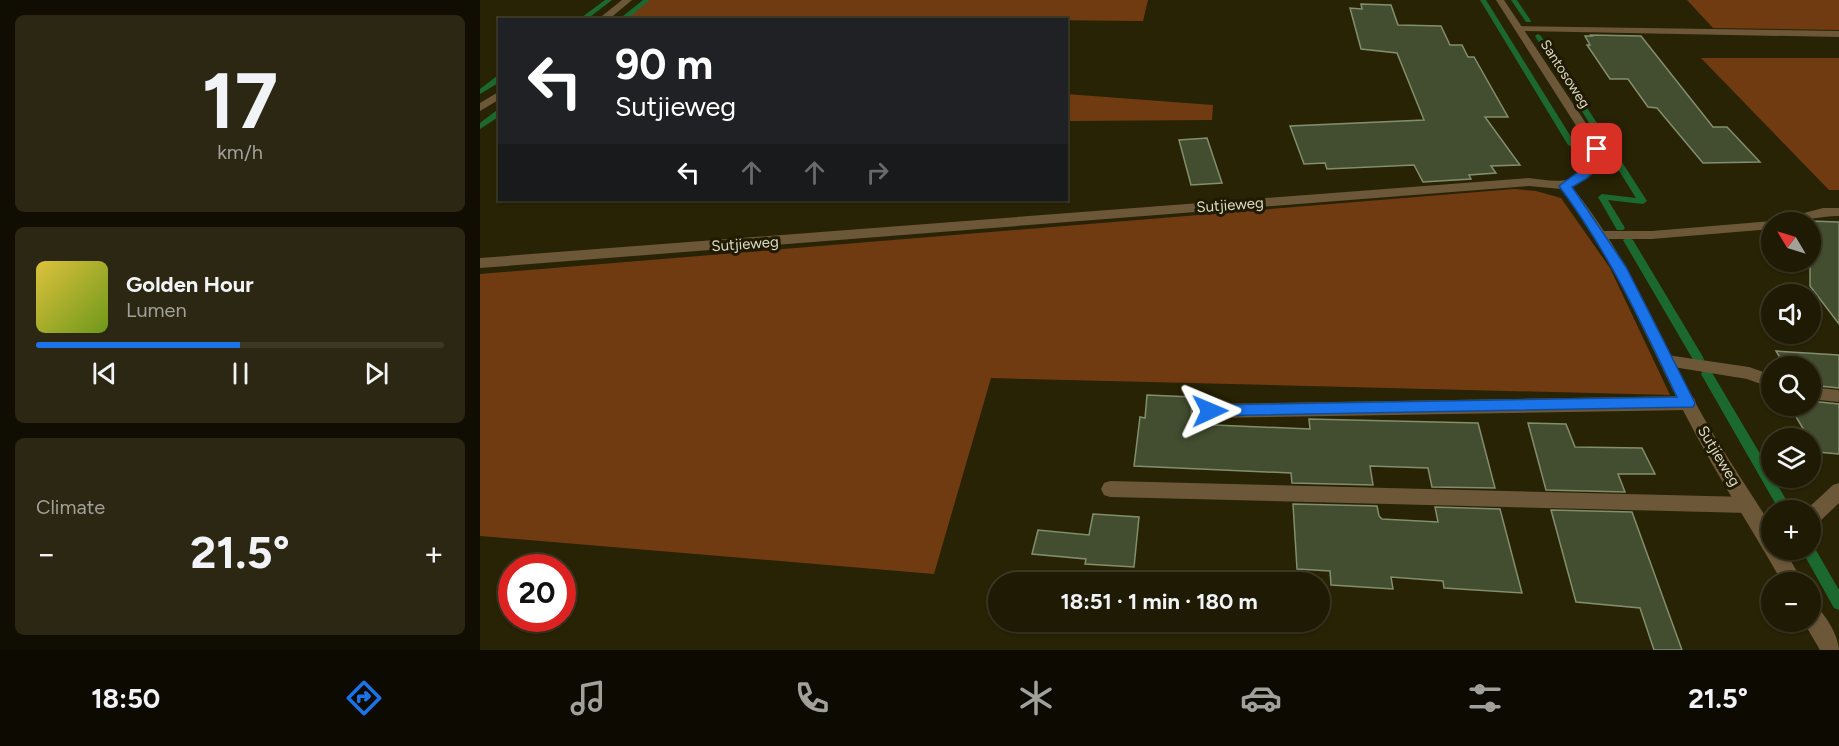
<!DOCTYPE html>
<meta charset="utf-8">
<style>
:root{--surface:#1e1a03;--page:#2b2712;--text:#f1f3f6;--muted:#a1a19a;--line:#3c3825;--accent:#1a73e8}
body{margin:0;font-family:Figtree,sans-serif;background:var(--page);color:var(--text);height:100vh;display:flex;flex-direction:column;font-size:22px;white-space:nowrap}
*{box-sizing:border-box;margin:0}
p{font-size:20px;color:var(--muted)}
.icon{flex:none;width:33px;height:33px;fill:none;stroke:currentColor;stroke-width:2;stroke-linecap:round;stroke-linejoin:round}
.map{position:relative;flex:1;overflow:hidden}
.panel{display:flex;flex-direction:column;gap:15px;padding:15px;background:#100e02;width:480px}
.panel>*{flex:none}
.top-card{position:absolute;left:18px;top:18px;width:570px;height:183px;border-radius:0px;box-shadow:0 2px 4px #0004,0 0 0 2px var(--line);background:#202124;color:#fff;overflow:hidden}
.needle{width:39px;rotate:308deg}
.tools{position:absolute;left:1281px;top:212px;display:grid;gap:12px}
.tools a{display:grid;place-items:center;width:60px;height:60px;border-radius:50%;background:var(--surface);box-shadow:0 2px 4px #0004,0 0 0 2px var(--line);font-size:30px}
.speed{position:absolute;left:18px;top:554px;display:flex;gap:12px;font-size:30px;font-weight:700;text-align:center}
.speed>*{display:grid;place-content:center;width:78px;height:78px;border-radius:50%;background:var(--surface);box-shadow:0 2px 4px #0004,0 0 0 2px var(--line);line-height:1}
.speed .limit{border:9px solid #d22;background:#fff;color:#111}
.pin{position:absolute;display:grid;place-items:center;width:51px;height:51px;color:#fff;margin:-26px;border-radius:12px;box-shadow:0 3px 9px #0006}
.me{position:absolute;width:66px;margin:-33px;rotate:89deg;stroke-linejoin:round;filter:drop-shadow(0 0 4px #0008)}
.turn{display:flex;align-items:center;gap:21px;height:126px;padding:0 18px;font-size:27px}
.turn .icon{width:78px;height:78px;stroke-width:2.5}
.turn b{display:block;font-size:42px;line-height:51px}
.lanes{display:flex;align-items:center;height:57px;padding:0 18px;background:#0003;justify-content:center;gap:30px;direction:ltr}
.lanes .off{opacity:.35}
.big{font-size:45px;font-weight:700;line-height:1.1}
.panel .card{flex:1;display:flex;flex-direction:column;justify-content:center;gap:9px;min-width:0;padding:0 21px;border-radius:9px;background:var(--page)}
.panel .dial{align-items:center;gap:0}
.dial b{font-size:78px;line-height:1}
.song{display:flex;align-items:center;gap:18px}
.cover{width:72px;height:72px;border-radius:9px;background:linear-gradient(135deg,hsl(50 70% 55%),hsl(80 70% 35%))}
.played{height:6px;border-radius:3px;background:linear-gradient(90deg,var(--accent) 50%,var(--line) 50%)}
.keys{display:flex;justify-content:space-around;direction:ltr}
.heat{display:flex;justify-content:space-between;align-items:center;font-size:33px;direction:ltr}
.trip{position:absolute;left:508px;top:572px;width:342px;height:60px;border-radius:30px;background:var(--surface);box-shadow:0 2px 4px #0004,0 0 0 2px var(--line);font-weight:700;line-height:60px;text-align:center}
.tab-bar{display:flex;height:96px;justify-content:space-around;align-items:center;background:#0c0a01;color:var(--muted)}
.tab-bar .icon{width:42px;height:42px}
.tab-bar .on{color:var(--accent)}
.tab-bar b{font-size:27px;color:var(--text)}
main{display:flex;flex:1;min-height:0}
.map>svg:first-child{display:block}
</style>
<main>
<section class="panel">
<div class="card dial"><b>17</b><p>km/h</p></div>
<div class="card">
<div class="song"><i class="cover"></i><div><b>Golden Hour</b><p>Lumen</p></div></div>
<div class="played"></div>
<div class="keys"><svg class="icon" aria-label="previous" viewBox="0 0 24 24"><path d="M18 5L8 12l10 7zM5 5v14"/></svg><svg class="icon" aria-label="pause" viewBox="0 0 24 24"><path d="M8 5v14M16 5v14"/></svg><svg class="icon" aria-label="next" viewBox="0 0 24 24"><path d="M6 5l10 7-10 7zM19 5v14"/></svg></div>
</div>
<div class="card"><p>Climate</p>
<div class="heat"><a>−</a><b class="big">21.5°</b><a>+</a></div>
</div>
</section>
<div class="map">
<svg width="1359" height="650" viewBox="0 0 1359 650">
<rect width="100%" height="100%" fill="#282304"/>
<path fill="#713b11" d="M167,0H668L663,21L146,16Z
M1207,0H1359V30L1233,28Z
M1221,58H1359V190H1349Z
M586,94L733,105L732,120L587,121Z
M1034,189L1056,191L1081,198L1130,268L1190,395L511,378L454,574L0,536V274Z"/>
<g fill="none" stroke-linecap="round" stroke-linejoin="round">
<path fill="#1c692f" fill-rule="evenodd" d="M125,0H132L106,20H98Z
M163,0H170L146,20H138Z
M1000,0H1006L1096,145L1095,147H1092L1088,145Z
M1031,0H1037L1051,21L1050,22H1046Z
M1058,34L1061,36L1167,201L1163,204L1128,200L1145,228L1143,230H1137L1118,197L1122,194L1156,198L1055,36Z
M17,76H20V82L0,94V89Z
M17,110H20V116L0,129V123Z
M1148,237L1153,240L1223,357L1224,360L1223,363H1215L1143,240Z
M1227,370L1231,371L1292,474V477H1293L1312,510H1299L1221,374L1223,371Z
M1330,544L1333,545L1359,590V610L1354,608L1321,549H1330Z"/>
</g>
<path fill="#434e30" stroke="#828e6e" stroke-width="1.5" d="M881,4L911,5L918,25L961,26L970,45H982L988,57H994L1028,117H1005L1040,165L1011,166L1016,173L989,175L991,179L943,182L934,165L847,169L845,163L824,164L810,126L944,120L917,53L881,49L870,8L882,9Z
M1111,35L1161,36L1233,127H1247L1280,162L1223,163L1177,108L1168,107L1148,79H1130L1107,45H1110L1105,36H1112Z
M727,138L742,183L711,185L699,140Z
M1330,221L1359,222V324L1330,286Z
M1296,351L1359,355V388L1330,385V366H1305Z
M667,395L712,397L711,424L830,429L829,419L998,423L1015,488L952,487L948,468L890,466L893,485L812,483L811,473L654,466L660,417L665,418Z
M1330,401L1359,404V454L1337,452L1309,405H1330Z
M1048,423L1086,424L1095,447L1162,448L1175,474H1138L1145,492L1066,490Z
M813,504L897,506L899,516L902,519L958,522L955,507L1020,509L1042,593L964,588L963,581L911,577L913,589L851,585L850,571L817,569Z
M1071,510L1152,512L1202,650H1174L1160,608L1096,602Z
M613,514L659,517L654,567L605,564L606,559L552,554L558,530L609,535Z"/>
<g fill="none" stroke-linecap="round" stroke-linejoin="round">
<path fill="#6c5738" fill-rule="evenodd" d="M1035,26L1359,31V37L1038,31L1035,30Z
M1343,208H1359V216C1339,216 1320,222 1299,222L1301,219Z
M1292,221L1296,222H1292V229L1172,239H1120L1113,235L1120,231H1172Z
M1187,355L1269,367L1292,375V388L1267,379L1181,365L1179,361L1181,357Z
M1330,387L1359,390V402L1330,399Z
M1208,396L1214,398L1216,403L1214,408L1208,410L730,418L724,416L722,411L724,406L730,404Z
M630,481L1268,497L1274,499L1277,505L1274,511L1268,513L630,497L624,495L621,489L624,483Z
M1359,483V503L1337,524L1330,526V510H1326L1353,485Z"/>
<path fill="#6c5738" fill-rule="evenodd" d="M142,0H152L128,20H117Z
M1016,0H1024L1123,149C1120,172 1112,177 1092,187C1145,252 1176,328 1215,402C1238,445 1266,485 1292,527V549H1304L1323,582H1302C1271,527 1235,473 1206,416C1166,339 1135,259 1081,189L1049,186L0,268V258L1049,178C1078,182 1106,187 1111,149Z
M20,91V99L0,111V103Z
M1330,603C1343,608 1359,636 1359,650H1340L1323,621H1330Z"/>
</g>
<path fill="#1a73e8" stroke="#114b97" stroke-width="1.5" d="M1117,146L1122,149L1120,165L1106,179L1092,187L1146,267L1215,403L1213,407L725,416L723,411L725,407L730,405L1197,397C1162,324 1128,251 1079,186L1109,164L1111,149Z"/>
<g text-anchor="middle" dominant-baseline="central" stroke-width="6" stroke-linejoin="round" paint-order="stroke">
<g font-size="14" fill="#dcdac8" stroke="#1f1a00">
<text transform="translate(1085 74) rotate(57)">Santosoweg</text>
</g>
<g font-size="15" fill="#dcdac8" stroke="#1f1a00">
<text transform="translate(750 205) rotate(-4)">Sutjieweg</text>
<text transform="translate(265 244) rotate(-4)">Sutjieweg</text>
<text transform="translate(1239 456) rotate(59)">Sutjieweg</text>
</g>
</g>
</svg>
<div class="tools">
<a><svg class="needle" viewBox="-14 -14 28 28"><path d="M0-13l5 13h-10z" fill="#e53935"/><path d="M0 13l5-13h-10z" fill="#a1a19a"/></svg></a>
<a><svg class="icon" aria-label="sound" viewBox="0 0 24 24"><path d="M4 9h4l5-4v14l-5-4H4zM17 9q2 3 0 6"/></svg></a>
<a><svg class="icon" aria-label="search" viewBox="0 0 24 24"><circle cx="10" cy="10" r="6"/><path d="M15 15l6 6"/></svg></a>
<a><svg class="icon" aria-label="layers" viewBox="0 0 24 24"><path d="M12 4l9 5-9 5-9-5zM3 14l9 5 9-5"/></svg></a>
<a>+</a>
<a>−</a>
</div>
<div class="speed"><div class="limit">20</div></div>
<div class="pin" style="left:1117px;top:149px;background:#d93025"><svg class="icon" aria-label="arrive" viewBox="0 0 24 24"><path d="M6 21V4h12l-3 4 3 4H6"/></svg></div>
<svg class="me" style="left:730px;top:411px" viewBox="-20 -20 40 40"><path d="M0-17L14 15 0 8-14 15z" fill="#1a73e8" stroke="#fff" stroke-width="4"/></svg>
<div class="trip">18:51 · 1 min · 180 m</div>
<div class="top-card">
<div class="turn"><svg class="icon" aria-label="left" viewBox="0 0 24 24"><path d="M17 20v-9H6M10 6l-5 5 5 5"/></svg><div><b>90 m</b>Sutjieweg</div></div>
<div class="lanes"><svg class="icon" aria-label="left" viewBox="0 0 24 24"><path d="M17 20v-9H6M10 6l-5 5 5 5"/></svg><svg class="icon off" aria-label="ahead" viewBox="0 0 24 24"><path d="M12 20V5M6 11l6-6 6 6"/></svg><svg class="icon off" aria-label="ahead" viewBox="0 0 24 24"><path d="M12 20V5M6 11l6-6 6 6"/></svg><svg class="icon off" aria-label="right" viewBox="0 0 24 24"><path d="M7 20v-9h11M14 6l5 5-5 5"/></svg></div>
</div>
</div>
</main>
<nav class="tab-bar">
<b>18:50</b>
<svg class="icon on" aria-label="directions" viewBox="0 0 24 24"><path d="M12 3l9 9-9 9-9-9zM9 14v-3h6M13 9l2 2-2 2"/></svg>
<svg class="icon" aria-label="music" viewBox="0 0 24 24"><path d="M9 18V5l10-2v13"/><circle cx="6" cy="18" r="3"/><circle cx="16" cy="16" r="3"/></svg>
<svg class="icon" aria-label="phone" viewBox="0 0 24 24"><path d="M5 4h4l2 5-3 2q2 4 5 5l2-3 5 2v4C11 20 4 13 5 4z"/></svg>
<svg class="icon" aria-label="climate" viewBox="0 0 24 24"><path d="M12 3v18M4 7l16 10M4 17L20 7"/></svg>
<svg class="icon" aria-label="car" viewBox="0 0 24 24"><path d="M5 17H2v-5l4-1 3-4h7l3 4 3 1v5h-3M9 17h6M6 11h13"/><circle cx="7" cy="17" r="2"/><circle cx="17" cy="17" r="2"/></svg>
<svg class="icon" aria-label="filters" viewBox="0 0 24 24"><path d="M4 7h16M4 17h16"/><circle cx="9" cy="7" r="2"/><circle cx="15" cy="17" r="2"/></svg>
<b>21.5°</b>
</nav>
